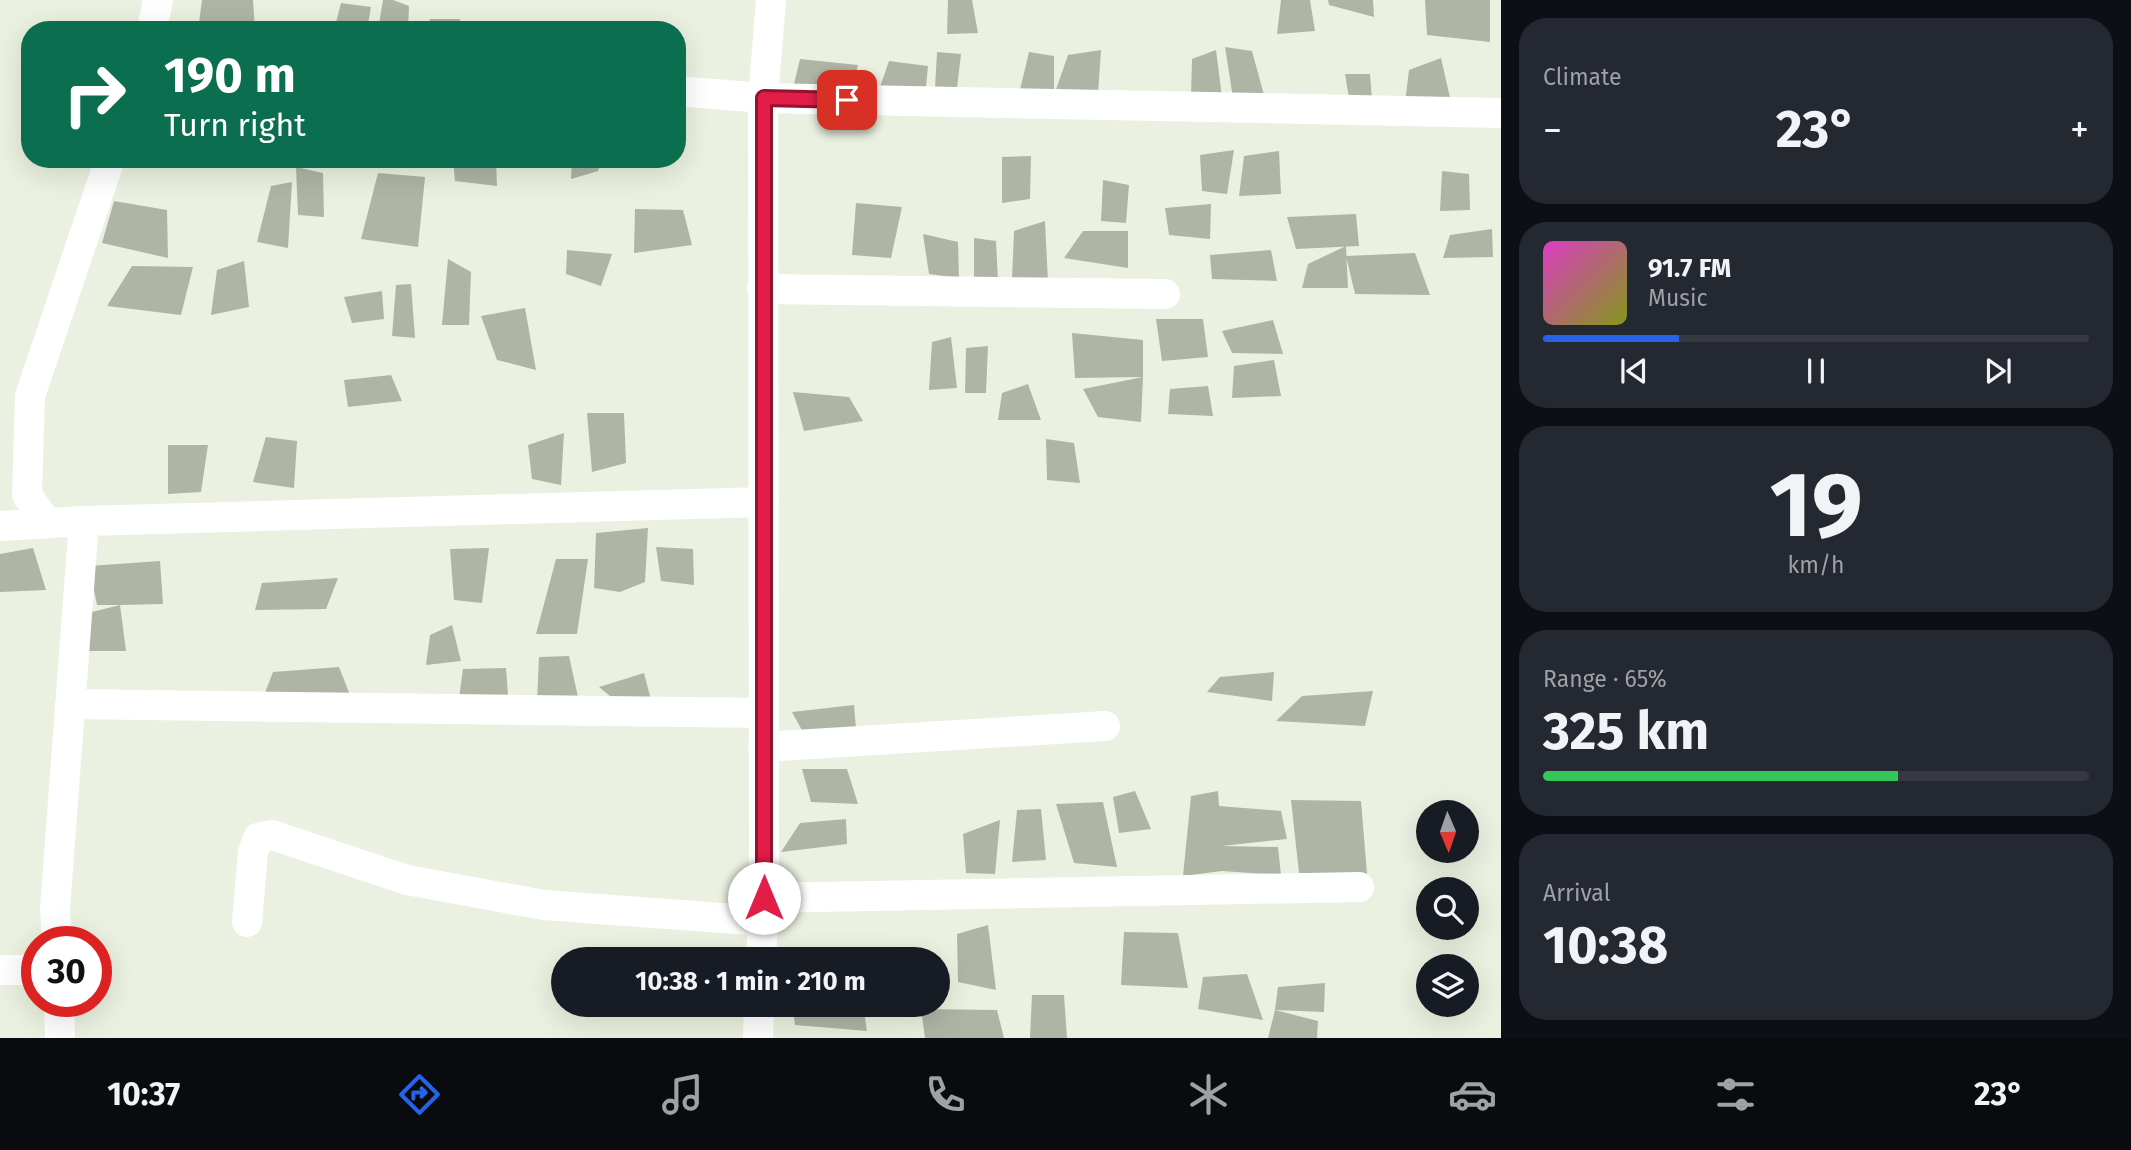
<!DOCTYPE html>
<meta charset="utf-8">
<style>
:root{--surface:#171b24;--page:#242831;--text:#f1f3f6;--muted:#9ea1a6;--line:#363941;--accent:#2563eb}
body{margin:0;font-family:"Fira Sans",sans-serif;background:var(--page);color:var(--text);height:100vh;display:flex;flex-direction:column;font-size:26px;white-space:nowrap}
*{box-sizing:border-box;margin:0}
p{font-size:23px;color:var(--muted)}
.icon{flex:none;width:38px;height:38px;fill:none;stroke:currentColor;stroke-width:2;stroke-linecap:round;stroke-linejoin:round}
.map{position:relative;flex:1;overflow:hidden}
.panel{display:flex;flex-direction:column;gap:18px;padding:18px;background:#0d0f14;width:630px}
.panel>*{flex:none}
.top-card{position:absolute;left:21px;top:21px;width:665px;height:147px;border-radius:28px;box-shadow:0 7px 28px #0002;background:#0b6e4f;color:#fff;overflow:hidden}
.needle{width:46px;rotate:178deg}
.fabs{position:absolute;left:1416px;top:800px;display:grid;gap:14px}
.fabs a{display:grid;place-items:center;width:63px;height:63px;border-radius:50%;background:var(--surface);box-shadow:0 7px 28px #0002;font-size:35px}
.speed{position:absolute;left:21px;top:926px;display:flex;gap:14px;font-size:35px;font-weight:700;text-align:center}
.speed>*{display:grid;place-content:center;width:91px;height:91px;border-radius:50%;background:var(--surface);box-shadow:0 7px 28px #0002;line-height:1}
.speed .limit{border:10px solid #d22;background:#fff;color:#111}
.pin{position:absolute;display:grid;place-items:center;width:60px;height:60px;color:#fff;margin:-30px;border-radius:14px;box-shadow:0 4px 10px #0006}
.me{position:absolute;width:77px;margin:-38px;rotate:0deg;stroke-linejoin:round;filter:drop-shadow(0 0 5px #0008)}
.turn{display:flex;align-items:center;gap:24px;height:147px;padding:0 28px;font-size:32px}
.turn .icon{width:91px;height:91px;stroke-width:2.5}
.turn b{display:block;font-size:49px;line-height:60px}
.big{font-size:52px;font-weight:700;line-height:1.1}
.panel .tile{flex:1;display:flex;flex-direction:column;justify-content:center;gap:10px;min-width:0;padding:0 24px;border-radius:28px;background:var(--page)}
.panel .dial{align-items:center;gap:0}
.dial b{font-size:91px;line-height:1}
.song{display:flex;align-items:center;gap:21px}
.cover{width:84px;height:84px;border-radius:10px;background:linear-gradient(135deg,hsl(310 70% 55%),hsl(70 70% 35%))}
.played{height:7px;border-radius:4px;background:linear-gradient(90deg,var(--accent) 25%,var(--line) 25%)}
.keys{display:flex;justify-content:space-around;direction:ltr}
.heat{display:flex;justify-content:space-between;align-items:center;font-size:38px;direction:ltr}
.charge{height:10px;border-radius:5px;background:linear-gradient(90deg,#34c759 65%,var(--line) 0)}
.trip{position:absolute;left:551px;top:947px;width:399px;height:70px;border-radius:35px;background:var(--surface);box-shadow:0 7px 28px #0002;font-weight:700;line-height:70px;text-align:center}
.dock{display:flex;height:112px;justify-content:space-around;align-items:center;background:#090b0e;color:var(--muted)}
.dock .icon{width:49px;height:49px}
.dock .on{color:var(--accent)}
.dock b{font-size:32px;color:var(--text)}
main{display:flex;flex:1;min-height:0}
.map>svg:first-child{display:block}
</style>
<main>
<div class="map">
<svg width="1501" height="1038" viewBox="0 0 1501 1038">
<rect width="100%" height="100%" fill="#ebf1e0"/>
<path fill="#afb5a5" d="M202,0H253L255,30H198Z
M383,0H393L409,6L408,30H378Z
M948,0H972L978,33L947,34Z
M1281,0H1310L1315,31L1277,34Z
M1328,0H1373L1374,17L1329,5Z
M1425,0H1490V42L1427,35Z
M341,3L371,7L367,30H334Z
M430,19H460V30H427Z
M1225,47L1252,51L1264,95L1233,98Z
M1101,50L1098,94L1054,95L1068,55Z
M1216,50L1222,97L1191,96L1192,59Z
M937,52L961,54L957,88H935Z
M1029,52L1054,56V95L1019,94Z
M1441,58L1451,102L1405,103L1409,70Z
M800,59L858,65L853,87L794,84Z
M889,61L928,66L926,87L879,90Z
M1345,74H1370L1372,99L1349,98Z
M1234,150L1227,194L1202,191L1200,155Z
M1279,151L1281,194L1239,196L1244,156Z
M1031,156L1030,199L1002,203V157Z
M453,159H496L497,186L455,181Z
M572,159H602L598,171L571,179Z
M296,167L323,173L324,217L298,215Z
M1442,171L1469,174L1470,210L1440,211Z
M378,173L425,177L418,247L361,239Z
M1103,180L1129,185L1126,223L1101,221Z
M292,182L288,248L257,242L271,186Z
M114,201L167,210L168,258L102,243Z
M856,203L902,207L891,258L852,255Z
M1211,204L1210,239L1169,235L1165,208Z
M635,209L683,210L692,245L634,253Z
M1356,214L1359,246L1296,249L1287,217Z
M1045,221L1048,282L1012,280L1014,231Z
M1492,229L1493,257L1443,258L1450,235Z
M1083,231H1128V268L1064,258Z
M923,234L958,242L959,278L929,274Z
M974,238L996,241L998,281H974Z
M1346,246L1348,288H1302L1308,264Z
M567,250L612,254L601,286L566,274Z
M1271,250L1277,281L1212,279L1210,255Z
M1415,253L1430,295L1355,294L1346,256Z
M448,259L471,272L469,325H442Z
M244,261L249,307L211,315L217,270Z
M132,266L193,267L181,315L107,306Z
M411,284L415,338L392,336L396,285Z
M382,291L384,319L352,323L344,297Z
M525,308L536,370L497,360L481,316Z
M1156,319H1203L1208,357L1162,361Z
M1273,320L1283,354L1232,353L1222,331Z
M1072,333L1143,340V377L1075,378Z
M951,337L957,388L929,390L932,342Z
M988,346L986,393H965L966,348Z
M1274,360L1281,396L1232,398L1234,366Z
M391,375L402,401L348,407L344,380Z
M1143,377L1141,422L1098,417L1083,389Z
M1028,384L1041,420H998L1002,393Z
M1208,386L1213,416L1168,414L1170,389Z
M793,392L849,397L863,421L804,431Z
M587,413H624L626,463L592,472Z
M564,433L561,485L532,479L528,445Z
M266,437L297,441L294,488L253,482Z
M1046,439L1074,443L1080,483L1047,480Z
M168,445H208L201,492L168,494Z
M648,528L645,582L620,592L594,588L596,533Z
M656,547L693,549L694,585L661,581Z
M33,548L46,590L0,592V554Z
M489,548L482,603L454,600L450,549Z
M556,559H588L577,634H536Z
M160,561L163,604L120,605L126,651H86L84,614L120,605H97L89,566Z
M338,578L326,609L255,610L262,583Z
M452,625L461,661L426,665L430,635Z
M569,656L578,697L537,702L539,657Z
M339,667L350,695L263,698L273,672Z
M506,668L508,696L459,698L463,669Z
M1274,672L1272,701L1207,692L1220,677Z
M644,673L651,700L616,701L599,687Z
M1373,691L1365,726L1276,721L1302,696Z
M854,705L856,728L804,734L792,712Z
M802,769H847L858,804L811,802Z
M1135,791L1151,829L1119,833L1113,797Z
M1218,791L1219,806L1281,811L1287,839L1222,846L1278,847L1281,875L1222,871L1183,876L1191,796Z
M1291,800L1361,801L1367,874L1299,873Z
M1103,802L1117,867L1074,863L1056,804Z
M1041,809L1046,860L1012,862L1017,810Z
M846,819L847,844L781,852L800,823Z
M1000,820L995,874L966,873L963,834Z
M988,925L996,990L958,982L957,934Z
M1124,932L1178,933L1188,988L1121,985Z
M1247,974L1263,1020L1198,1009L1203,977Z
M1325,983L1324,1012L1275,1010L1278,987Z
M1032,995H1064L1067,1038H1030Z
M792,1004H863L867,1031L795,1025Z
M921,1009L997,1010L1004,1038H925Z
M1275,1010L1318,1021L1317,1038H1268Z"/>
<g fill="none" stroke-linecap="round" stroke-linejoin="round">
<path stroke="#fff" stroke-width="30" d="M152,30L158,0
M677,91L763,98L1501,113
M762,289L1165,294
M46,522L27,495L30,396L110,159
M0,526L84,521L764,502
M70,704L764,713
M763,747L1105,726
M764,898L1359,887
M247,922L253,852L258,838L272,835L407,880L544,905L763,921
M57,942L55,908L84,521
M761,959L764,898L763,98L771,0
M0,970H37
M59,1001L60,1038
M758,1038L759,1004"/>
</g>
<g fill="none" stroke-linecap="round" stroke-linejoin="round">
<g stroke="#92132f" stroke-width="18">
<path id="route" d="M764,898V98L847,100"/>
</g>
<use href="#route" stroke="#e11d48" stroke-width="12"/>
</g>
</svg>
<div class="fabs">
<a><svg class="needle" viewBox="-14 -14 28 28"><path d="M0-13l5 13h-10z" fill="#e53935"/><path d="M0 13l5-13h-10z" fill="#9ea1a6"/></svg></a>
<a><svg class="icon" aria-label="search" viewBox="0 0 24 24"><circle cx="10" cy="10" r="6"/><path d="M15 15l6 6"/></svg></a>
<a><svg class="icon" aria-label="layers" viewBox="0 0 24 24"><path d="M12 4l9 5-9 5-9-5zM3 14l9 5 9-5"/></svg></a>
</div>
<div class="speed"><div class="limit">30</div></div>
<div class="pin" style="left:847px;top:100px;background:#d93025"><svg class="icon" aria-label="arrive" viewBox="0 0 24 24"><path d="M6 21V4h12l-3 4 3 4H6"/></svg></div>
<svg class="me" style="left:764px;top:898px" viewBox="-20 -20 40 40"><circle r="19" fill="#fff"/><path d="M0-13L10 11 0 6-10 11z" fill="#e11d48"/></svg>
<div class="trip">10:38 · 1 min · 210 m</div>
<div class="top-card">
<div class="turn"><svg class="icon" aria-label="right" viewBox="0 0 24 24"><path d="M7 20v-9h11M14 6l5 5-5 5"/></svg><div><b>190 m</b>Turn right</div></div>
</div>
</div>
<section class="panel">
<div class="tile"><p>Climate</p>
<div class="heat"><a>−</a><b class="big">23°</b><a>+</a></div>
</div>
<div class="tile">
<div class="song"><i class="cover"></i><div><b>91.7 FM</b><p>Music</p></div></div>
<div class="played"></div>
<div class="keys"><svg class="icon" aria-label="previous" viewBox="0 0 24 24"><path d="M18 5L8 12l10 7zM5 5v14"/></svg><svg class="icon" aria-label="pause" viewBox="0 0 24 24"><path d="M8 5v14M16 5v14"/></svg><svg class="icon" aria-label="next" viewBox="0 0 24 24"><path d="M6 5l10 7-10 7zM19 5v14"/></svg></div>
</div>
<div class="tile dial"><b>19</b><p>km/h</p></div>
<div class="tile"><p>Range · 65%</p><b class="big">325 km</b><div class="charge"></div></div>
<div class="tile"><p>Arrival</p><b class="big">10:38</b></div>
</section>
</main>
<nav class="dock">
<b>10:37</b>
<svg class="icon on" aria-label="directions" viewBox="0 0 24 24"><path d="M12 3l9 9-9 9-9-9zM9 14v-3h6M13 9l2 2-2 2"/></svg>
<svg class="icon" aria-label="music" viewBox="0 0 24 24"><path d="M9 18V5l10-2v13"/><circle cx="6" cy="18" r="3"/><circle cx="16" cy="16" r="3"/></svg>
<svg class="icon" aria-label="phone" viewBox="0 0 24 24"><path d="M5 4h4l2 5-3 2q2 4 5 5l2-3 5 2v4C11 20 4 13 5 4z"/></svg>
<svg class="icon" aria-label="climate" viewBox="0 0 24 24"><path d="M12 3v18M4 7l16 10M4 17L20 7"/></svg>
<svg class="icon" aria-label="car" viewBox="0 0 24 24"><path d="M5 17H2v-5l4-1 3-4h7l3 4 3 1v5h-3M9 17h6M6 11h13"/><circle cx="7" cy="17" r="2"/><circle cx="17" cy="17" r="2"/></svg>
<svg class="icon" aria-label="filters" viewBox="0 0 24 24"><path d="M4 7h16M4 17h16"/><circle cx="9" cy="7" r="2"/><circle cx="15" cy="17" r="2"/></svg>
<b>23°</b>
</nav>
